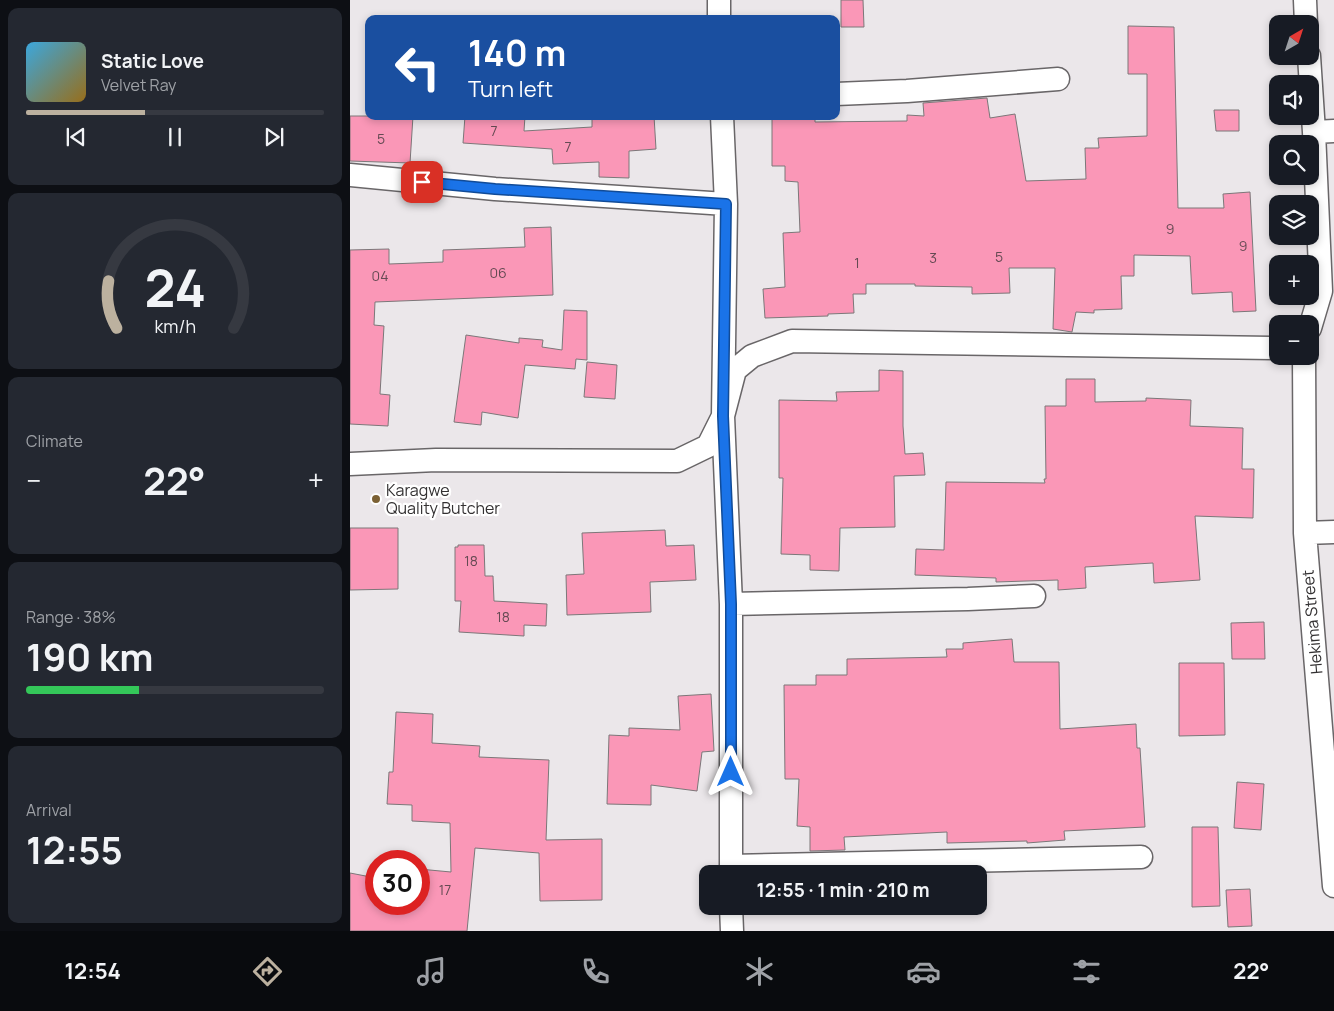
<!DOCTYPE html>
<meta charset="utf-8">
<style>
:root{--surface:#171b24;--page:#242831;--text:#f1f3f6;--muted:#9ea1a6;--line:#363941;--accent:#bcb19f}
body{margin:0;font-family:Manrope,sans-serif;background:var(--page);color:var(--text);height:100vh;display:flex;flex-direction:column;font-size:19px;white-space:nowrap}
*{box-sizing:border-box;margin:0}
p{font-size:16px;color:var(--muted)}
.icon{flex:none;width:28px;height:28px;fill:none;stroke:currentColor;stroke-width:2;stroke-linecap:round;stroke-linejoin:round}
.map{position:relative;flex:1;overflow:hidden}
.side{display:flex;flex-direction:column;gap:8px;padding:8px;background:#0d0f14;width:350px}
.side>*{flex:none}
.top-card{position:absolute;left:15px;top:15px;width:475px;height:105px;border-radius:10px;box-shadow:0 2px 8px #0003;background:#1a4fa0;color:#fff;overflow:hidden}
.needle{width:32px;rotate:39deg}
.tools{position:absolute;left:919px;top:15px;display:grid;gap:10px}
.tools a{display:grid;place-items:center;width:50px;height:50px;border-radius:10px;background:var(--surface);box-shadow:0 2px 8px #0003;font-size:25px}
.speed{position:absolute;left:15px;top:850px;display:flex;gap:10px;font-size:25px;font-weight:700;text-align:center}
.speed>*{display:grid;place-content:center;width:65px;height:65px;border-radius:50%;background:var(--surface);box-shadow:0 2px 8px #0003;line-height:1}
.speed .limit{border:8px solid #d22;background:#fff;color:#111}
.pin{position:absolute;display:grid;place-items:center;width:42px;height:42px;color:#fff;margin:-21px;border-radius:10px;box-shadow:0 2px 8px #0006}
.me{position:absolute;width:55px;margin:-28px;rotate:0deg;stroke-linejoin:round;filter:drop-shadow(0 0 4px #0008)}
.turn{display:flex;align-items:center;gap:18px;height:105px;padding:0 20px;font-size:22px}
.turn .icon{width:65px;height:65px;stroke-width:2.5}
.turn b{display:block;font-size:35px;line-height:42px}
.big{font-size:38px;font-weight:700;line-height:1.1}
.side .tile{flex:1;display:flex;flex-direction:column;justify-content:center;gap:8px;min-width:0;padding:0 18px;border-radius:10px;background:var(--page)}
.side .dial{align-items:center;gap:0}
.dial svg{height:130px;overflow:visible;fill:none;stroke:var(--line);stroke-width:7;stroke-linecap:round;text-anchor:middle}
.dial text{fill:var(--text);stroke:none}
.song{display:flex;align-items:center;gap:15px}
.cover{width:60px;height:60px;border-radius:8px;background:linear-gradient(135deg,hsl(200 70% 55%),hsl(40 70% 35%))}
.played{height:5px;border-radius:2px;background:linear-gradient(90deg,var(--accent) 40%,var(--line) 40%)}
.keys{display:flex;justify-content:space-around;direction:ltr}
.heat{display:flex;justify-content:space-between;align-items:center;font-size:28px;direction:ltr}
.charge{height:8px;border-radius:4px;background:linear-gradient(90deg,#34c759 38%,var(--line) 0)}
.trip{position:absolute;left:349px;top:865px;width:288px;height:50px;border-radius:10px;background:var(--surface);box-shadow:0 2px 8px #0003;font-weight:700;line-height:50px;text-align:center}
.tabs{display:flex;height:80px;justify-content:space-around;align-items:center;background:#090b0e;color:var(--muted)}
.tabs .icon{width:35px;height:35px}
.tabs .active{color:var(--accent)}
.tabs b{font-size:22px;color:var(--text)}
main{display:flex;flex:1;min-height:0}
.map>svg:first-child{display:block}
</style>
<main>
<section class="side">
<div class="tile">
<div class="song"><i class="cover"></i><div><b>Static Love</b><p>Velvet Ray</p></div></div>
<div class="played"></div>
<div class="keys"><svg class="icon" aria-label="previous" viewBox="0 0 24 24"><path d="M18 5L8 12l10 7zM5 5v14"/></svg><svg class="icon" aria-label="pause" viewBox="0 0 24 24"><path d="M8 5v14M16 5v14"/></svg><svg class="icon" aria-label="next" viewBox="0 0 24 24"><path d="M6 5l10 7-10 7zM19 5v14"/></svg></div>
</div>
<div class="tile dial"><svg viewBox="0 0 100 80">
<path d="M14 69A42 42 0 1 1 86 69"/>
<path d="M14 69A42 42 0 0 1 9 40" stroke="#bcb19f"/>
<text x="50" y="56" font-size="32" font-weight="700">24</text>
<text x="50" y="72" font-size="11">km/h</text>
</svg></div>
<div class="tile"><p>Climate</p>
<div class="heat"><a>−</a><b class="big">22°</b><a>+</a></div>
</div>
<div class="tile"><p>Range · 38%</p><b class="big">190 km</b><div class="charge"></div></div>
<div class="tile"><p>Arrival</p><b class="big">12:55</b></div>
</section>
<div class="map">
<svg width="984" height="931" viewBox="0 0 984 931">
<rect width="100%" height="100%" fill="#ebe7ea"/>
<path fill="#fa97b7" stroke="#7c7779" d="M491,0H513L514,27H491Z
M778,26L824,27L828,208H874L873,194L900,192L906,311L883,312L882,292L842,294L840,256L784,255V276H771L772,309L744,310V313L726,312L722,332L703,329L705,268H659L660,293L622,294V287L565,286V284H516V294H503L504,313L478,314V316L415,318L413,289L435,287L433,233L450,232L448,182L435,181V166H422V118H465V122L557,121V115L574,116L573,103L637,98L640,118L665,114L676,181L736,179L735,148H749L748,138L797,136V74H778Z
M864,110H889V131H866Z
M0,116H63L60,163L0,161Z
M115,116H175L174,131L242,127V116H304L306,149L279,151V178L249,177V162L203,164L202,149L113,143Z
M201,227L203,295L25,302L24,325L34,326L30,394L40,395L38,426L0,424V250L39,249V264L93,262V250L175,247L174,228Z
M214,310L237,311V360L226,359L225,369L175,365L168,418L132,412L131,425L104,422L116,335L169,343V338L193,340L192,347L212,350Z
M237,362L267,365L265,399L234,397Z
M529,370L553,371V426L555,454L573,453L575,475L544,476L545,527L490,528L489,571L460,570V555L431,554L433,478H429V400L487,401L486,392L529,391Z
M716,379H745V402L796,401V398L841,400L840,426L893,428L892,469H904L903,518L845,516L850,580L804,583L803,563L735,567L736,588L708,590V580L646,582V578L565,575L566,549L594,550L596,482L695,483L694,479H696L695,406H716Z
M0,528H48V589L0,590Z
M315,530L316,546L344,545L346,580L300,582L301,612L217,615L216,575L234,574L232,533Z
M108,545H134L135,576H143L144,601L197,604L196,626L174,625V636L109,632L111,601H105V547H108Z
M914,622L915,659H882L881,623Z
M662,639L664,662H709L710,729L786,724L787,748H790L795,827L714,831L715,840L677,843V841L597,843V832L494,837L495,850L460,851V827L447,826L449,779H435L434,685H466V675H497V659L597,657L596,649H613V643Z
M829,663H874L875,735L829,736Z
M361,694L364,751L352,752L347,791L301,785V805L257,804L259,735L279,736V728L330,730L328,696Z
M46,712L83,714L82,743L130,746L129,757L199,760L196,840L252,839V900L190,901L189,853L125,848L117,931H0V873L26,878V904H69V869L101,872L100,823L62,821V805L37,804L39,772H43Z
M887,782L914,784L911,830L884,828Z
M842,827H868L870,906L842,907Z
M900,889L902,926L878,927L876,890Z"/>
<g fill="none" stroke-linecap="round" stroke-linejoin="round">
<g stroke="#696668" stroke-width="25">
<path id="street" d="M369,0V19
M955,0L956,24
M959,56L964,132L971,291L960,328
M486,94L557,91L708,79
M372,116L376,204L373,416L381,604V874
M964,132L984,131
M0,175L145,189L376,204
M954,356L955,533L984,886
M0,464L86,460L327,461L358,446L373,416L385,370L402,356L442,341L928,348
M955,533L984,532
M381,604L618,599L684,596
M381,866L791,857
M381,906L382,931"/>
</g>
<use href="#street" stroke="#fff" stroke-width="22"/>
</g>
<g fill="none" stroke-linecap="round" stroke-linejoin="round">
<g stroke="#114b97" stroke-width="12">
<path id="route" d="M72,182L145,189L376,204L373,416L381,604V772"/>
</g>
<use href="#route" stroke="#1a73e8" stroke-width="9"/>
</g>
<circle fill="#7c6134" stroke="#fff" stroke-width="2" cx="26" cy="499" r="5"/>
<g text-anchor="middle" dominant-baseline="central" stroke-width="4.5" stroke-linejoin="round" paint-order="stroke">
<g font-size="14" fill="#654a53">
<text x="144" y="130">7</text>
<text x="31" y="138">5</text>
<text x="218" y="146">7</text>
<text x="820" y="228">9</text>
<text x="893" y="245">9</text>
<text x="649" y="256">5</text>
<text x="583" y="257">3</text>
<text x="507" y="262">1</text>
<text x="148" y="272">06</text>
<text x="30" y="275">04</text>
<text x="121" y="560">18</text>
<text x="153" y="616">18</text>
<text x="95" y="889">17</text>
</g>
<g font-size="16" fill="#333132" stroke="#fff" text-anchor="start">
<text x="36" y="490">Karagwe<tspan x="36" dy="18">Quality Butcher</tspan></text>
</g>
<g font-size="16" fill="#333132" stroke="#fff">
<text transform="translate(962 622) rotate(-95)">Hekima Street</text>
</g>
</g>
</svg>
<div class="tools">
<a><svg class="needle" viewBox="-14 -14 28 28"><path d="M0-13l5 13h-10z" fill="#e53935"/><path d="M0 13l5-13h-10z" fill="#9ea1a6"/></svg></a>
<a><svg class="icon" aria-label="sound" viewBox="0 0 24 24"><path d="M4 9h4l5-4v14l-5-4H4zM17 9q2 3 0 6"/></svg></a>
<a><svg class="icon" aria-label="search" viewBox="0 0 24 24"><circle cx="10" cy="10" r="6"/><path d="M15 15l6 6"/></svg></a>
<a><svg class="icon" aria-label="layers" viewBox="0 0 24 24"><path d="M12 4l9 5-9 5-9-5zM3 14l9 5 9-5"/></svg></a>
<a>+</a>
<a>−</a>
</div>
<div class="speed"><div class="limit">30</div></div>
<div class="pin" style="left:72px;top:182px;background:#d93025"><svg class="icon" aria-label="arrive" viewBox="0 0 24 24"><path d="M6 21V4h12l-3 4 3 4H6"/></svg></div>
<svg class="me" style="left:381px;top:772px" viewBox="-20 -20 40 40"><path d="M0-17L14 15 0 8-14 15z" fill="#1a73e8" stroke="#fff" stroke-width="4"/></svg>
<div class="trip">12:55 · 1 min · 210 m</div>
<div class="top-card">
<div class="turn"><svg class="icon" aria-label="left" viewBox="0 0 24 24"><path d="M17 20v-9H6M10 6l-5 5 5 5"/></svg><div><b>140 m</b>Turn left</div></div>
</div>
</div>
</main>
<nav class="tabs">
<b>12:54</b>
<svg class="icon active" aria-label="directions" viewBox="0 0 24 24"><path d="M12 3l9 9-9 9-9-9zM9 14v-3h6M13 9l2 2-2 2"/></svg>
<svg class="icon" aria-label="music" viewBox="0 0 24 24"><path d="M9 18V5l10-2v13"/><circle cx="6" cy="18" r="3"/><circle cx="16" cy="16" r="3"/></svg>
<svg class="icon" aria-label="phone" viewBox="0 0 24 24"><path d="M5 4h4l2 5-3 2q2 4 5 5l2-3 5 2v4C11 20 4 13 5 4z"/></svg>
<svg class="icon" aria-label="climate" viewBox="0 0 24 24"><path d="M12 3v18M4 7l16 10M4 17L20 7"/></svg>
<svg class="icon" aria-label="car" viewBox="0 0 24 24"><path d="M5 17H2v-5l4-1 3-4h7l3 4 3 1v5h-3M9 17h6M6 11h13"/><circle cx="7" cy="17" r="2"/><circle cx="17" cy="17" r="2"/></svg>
<svg class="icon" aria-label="filters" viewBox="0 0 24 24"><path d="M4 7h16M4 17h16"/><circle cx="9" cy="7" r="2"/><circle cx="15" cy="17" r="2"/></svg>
<b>22°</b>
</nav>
